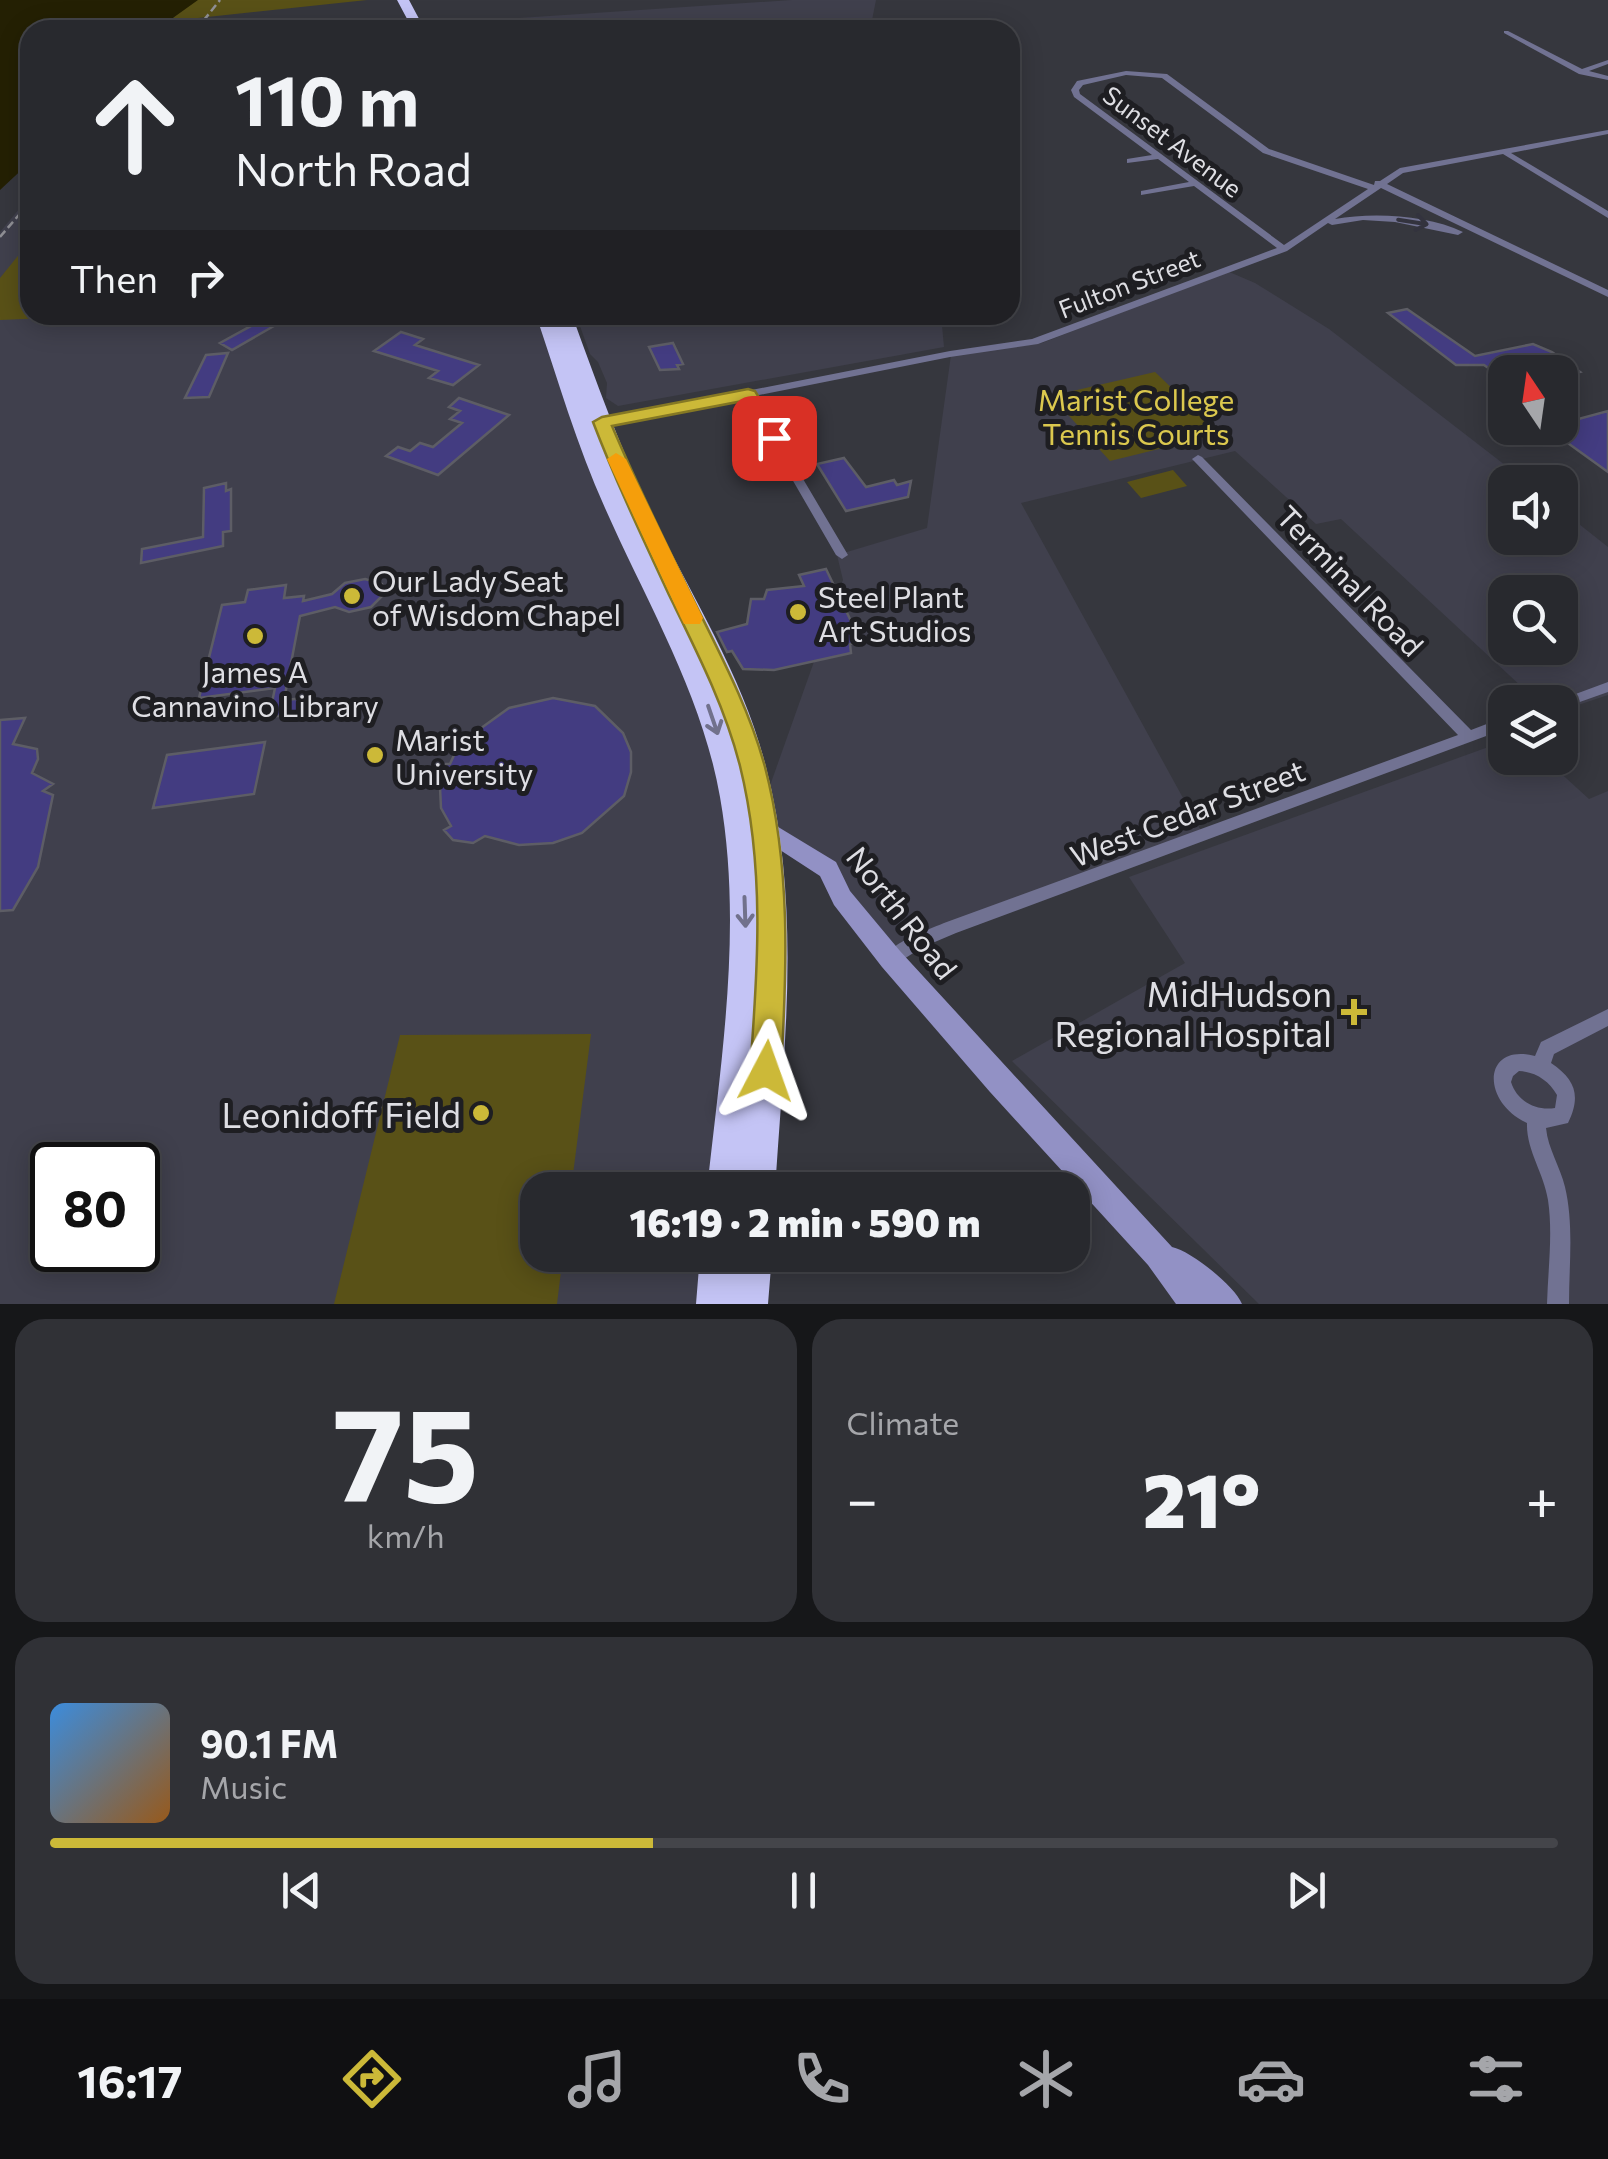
<!DOCTYPE html>
<meta charset="utf-8">
<style>
:root{--surface:#28292e;--page:#303136;--text:#f1f3f6;--muted:#a5a6aa;--line:#44454a;--accent:#ccb938}
body{margin:0;font-family:Commissioner,sans-serif;background:var(--page);color:var(--text);height:100vh;display:flex;flex-direction:column;font-size:38px;white-space:nowrap}
*{box-sizing:border-box;margin:0}
p{font-size:32px;color:var(--muted)}
.icon{flex:none;width:55px;height:55px;fill:none;stroke:currentColor;stroke-width:2;stroke-linecap:round;stroke-linejoin:round}
.map{position:relative;height:1304px;overflow:hidden}
.side{display:flex;flex-direction:column;gap:15px;padding:15px;background:#161719;flex:1}
.side>*{flex:none}
.guide{position:absolute;left:20px;top:20px;width:1000px;height:305px;border-radius:30px;box-shadow:0 5px 25px #0003,0 0 0 2px var(--line);background:#28292e;color:var(--text);overflow:hidden}
.needle{width:65px;rotate:347deg}
.tools{position:absolute;left:1488px;top:355px;display:grid;gap:20px}
.tools a{display:grid;place-items:center;width:90px;height:90px;border-radius:20px;background:var(--surface);box-shadow:0 5px 25px #0003,0 0 0 2px var(--line);font-size:50px}
.speed{position:absolute;left:30px;top:1142px;display:flex;gap:20px;font-size:50px;font-weight:700;text-align:center}
.speed>*{display:grid;place-content:center;width:130px;height:130px;border-radius:50%;background:var(--surface);box-shadow:0 5px 25px #0003,0 0 0 2px var(--line);line-height:1}
.speed .limit{border:5px solid #111;border-radius:15px;background:#fff;color:#111}
.pin{position:absolute;display:grid;place-items:center;width:85px;height:85px;color:#fff;margin:-42px;border-radius:20px;box-shadow:0 5px 15px #0006}
.me{position:absolute;width:110px;margin:-55px;rotate:4deg;stroke-linejoin:round;filter:drop-shadow(0 0 8px #0008)}
.turn{display:flex;align-items:center;gap:35px;height:210px;padding:0 50px;font-size:45px}
.turn .icon{width:130px;height:130px;stroke-width:2.5}
.turn b{display:block;font-size:70px;line-height:85px}
.then{display:flex;align-items:center;height:95px;padding:0 50px;background:#0003;gap:20px;font-size:38px}
.big{font-size:75px;font-weight:800;line-height:1.1}
.side .tile{flex:1;display:flex;flex-direction:column;justify-content:center;gap:15px;min-width:0;padding:0 35px;border-radius:30px;background:var(--page)}
.side .dial{align-items:center;gap:0}
.dial b{font-size:130px;line-height:1}
.song{display:flex;align-items:center;gap:30px}
.cover{width:120px;height:120px;border-radius:15px;background:linear-gradient(135deg,hsl(210 70% 55%),hsl(30 70% 35%))}
.played{height:10px;border-radius:5px;background:linear-gradient(90deg,var(--accent) 40%,var(--line) 40%)}
.keys{display:flex;justify-content:space-around;direction:ltr}
.heat{display:flex;justify-content:space-between;align-items:center;font-size:55px;direction:ltr}
.side .tiles{flex:1;display:grid;gap:15px;grid-template-columns:1fr 1fr}
.tile:last-child{grid-column:span 2}
.trip{position:absolute;left:520px;top:1172px;width:570px;height:100px;border-radius:30px;background:var(--surface);box-shadow:0 5px 25px #0003,0 0 0 2px var(--line);font-weight:800;line-height:100px;text-align:center}
.menu{display:flex;height:160px;justify-content:space-around;align-items:center;background:#101012;color:var(--muted)}
.menu .icon{width:70px;height:70px}
.menu .on{color:var(--accent)}
.menu b{font-size:45px;color:var(--text)}
.map>svg:first-child{display:block}
</style>
<div class="map">
<svg width="1608" height="1304" viewBox="0 0 1608 1304">
<rect width="100%" height="100%" fill="#36373e"/>
<path fill="#40404d" fill-rule="evenodd" d="M792,0H876L870,30H432L429,24Z
M30,196V315H546L767,794L843,580L837,555L927,528L951,355L1042,343L1227,271L1255,283L1329,329L1527,482H1505V538H1560V509L1608,547V695L1560,711V702H1538L1341,519L1316,524L1235,451L1021,503L1205,838L921,946L893,964L846,889L778,838L759,1190H538V1255H755L752,1304H0V232ZM1505,592H1560V648H1505ZM52,1165H138V1250H52Z
M576,315H941L944,347L618,406L606,398L607,383L598,362L590,354Z
M1505,741V758H1544L1589,799L1608,791V1304H1259L1012,1061L1185,963L1129,877Z"/>
<path fill="#595117" d="M191,0H367L170,21Z
M30,241V315H116L0,320V278Z
M1155,372L1220,434L1110,461L1051,396Z
M1173,470L1187,486L1141,498L1127,482Z
M591,1034L571,1190H538V1255H563L557,1304H334L400,1035Z"/>
<path fill="#242003" d="M0,0H198L170,20L165,30H30V162L0,190Z"/>
<path fill="#433c81" stroke="#5d5d65" stroke-width="2.5" d="M1407,309L1475,356L1533,344L1552,352L1580,372L1560,377V372H1547L1535,364L1494,372L1484,365H1456L1388,313Z
M271,315H293L232,350L220,343Z
M401,332L423,339L415,345L479,365L453,385L429,378L438,371L374,351Z
M673,343L683,364L677,365L679,369L660,370L649,347Z
M228,353L209,397L185,398L206,355Z
M459,398L509,415L438,475L386,456L398,447L410,451L420,443L433,447L462,423L450,419L460,411L449,407Z
M1608,411V472L1547,428H1560V424Z
M844,458L866,487L894,480L897,485L911,481L908,497L846,511L817,464Z
M226,483V491L231,489V531L223,532V546L141,563L142,549L203,537L204,488Z
M826,569L861,642L850,644L851,653L774,670L743,669L732,651L727,652L717,632L747,624L751,599H764L767,590L804,586L799,575Z
M365,579L382,584L384,594L371,607L349,612L335,607L300,616L284,700L306,698L303,713L269,717L275,688L199,698L222,605L245,602L248,590L286,585L284,598L304,596L303,601L332,594L345,583Z
M553,698L595,706L623,733L631,752V772L624,796L582,833L553,843L519,845L485,836L473,843L453,840L444,830L451,826L441,808L440,787L446,764H450L459,744L509,708Z
M25,718L13,744L37,749L38,759L32,773L53,784L43,791L53,795L38,867L13,910L0,911V720Z
M265,742L254,794L153,808L167,755Z"/>
<g fill="none" stroke-linecap="round" stroke-linejoin="round">
<path fill="#717292" fill-rule="evenodd" d="M1504,31H1508L1582,69L1608,60V64L1589,71L1608,76V80L1579,74L1504,33Z
M1126,71L1167,74L1269,149L1374,185L1375,181H1380L1400,168L1608,130V134L1511,153L1608,211V218L1503,154L1403,173L1387,184L1608,290V297L1381,188L1335,219C1373,212 1428,215 1463,232L1458,235L1395,222L1363,220L1332,225L1328,223L1287,251L1038,344L950,357L754,396L848,555L842,559L836,555L745,398L594,427L588,424L594,421L950,351L1032,339L1277,248L1194,186L1141,195V191L1189,182L1158,159L1127,163V159L1152,155L1074,97L1071,90L1077,81ZM1126,75L1162,78L1263,153L1368,189L1284,245L1080,94L1079,90L1083,85Z
M1198,455L1202,457L1471,730L1505,717V729L956,933L923,947L891,967L885,964L882,959C896,940 923,932 944,923L1458,735L1194,461L1192,459Z
M1608,682V692L1560,709V702H1554Z
M1608,1009V1026L1554,1054L1551,1063C1576,1080 1581,1096 1568,1123L1546,1128C1548,1149 1560,1166 1565,1187C1574,1225 1569,1265 1569,1304H1547C1548,1269 1553,1234 1548,1200C1544,1173 1526,1150 1527,1123C1480,1101 1483,1042 1535,1056L1541,1042ZM1519,1071C1536,1072 1549,1081 1557,1095L1555,1108C1535,1111 1517,1101 1511,1082L1513,1076Z"/>
<path fill="#9291c5" fill-rule="evenodd" d="M765,819L836,862L850,891L900,951L1172,1247C1191,1251 1235,1286 1242,1304H1176L1148,1265L990,1092L882,967L834,905L820,876L757,835L754,828L757,821Z"/>
<path fill="#c4c4f5" fill-rule="evenodd" d="M397,0H409L425,30H413Z
M536,315H572C597,384 622,453 654,519C694,600 744,679 766,767C802,905 784,1050 775,1190H707C721,1060 743,927 720,797C702,694 647,603 605,508C577,446 558,380 536,315Z
M700,1255H772L768,1304H696Z"/>
<path stroke="#909096" stroke-width="2.5" stroke-dasharray="8 4" stroke-linecap="butt" d="M196,30L220,0
M0,237L30,202"/>
</g>
<defs><path id="oneway-shaft" d="M-6 0H5M1.5-3L5.5 0L1.5 3" fill="none" stroke-width="1.6" stroke-linecap="round" stroke-linejoin="round" transform="scale(2.5)"/></defs>
<use stroke="#33333e" href="#oneway-shaft" transform="translate(1413 222) rotate(9)"/>
<g stroke="#71718c">
<use href="#oneway-shaft" transform="translate(713 720) rotate(71)"/>
<use href="#oneway-shaft" transform="translate(745 912) rotate(88)"/>
</g>
<path fill="#ccb938" stroke="#857824" stroke-width="2.5" d="M748,389L755,391L784,438L781,442H768L743,401L612,426C637,485 665,542 693,599C720,654 749,708 765,767C791,867 787,969 781,1071L777,1081L766,1086L755,1081L750,1071C758,969 765,867 740,766C725,707 697,652 670,597C643,539 616,482 593,422L602,417Z"/>
<path fill="#f59e0b" d="M616,453L626,459L703,618L700,624H684L681,618L607,459Z"/>
<g fill="#ccb938" stroke="#1e1e22" stroke-width="4">
<circle cx="352" cy="596" r="10"/>
<circle cx="798" cy="612" r="10"/>
<circle cx="255" cy="636" r="10"/>
<circle cx="375" cy="755" r="10"/>
<path d="M1349 997h10v10h10v10h-10v10h-10v-10h-10v-10h10z"/>
<circle cx="481" cy="1113" r="10"/>
</g>
<g text-anchor="middle" dominant-baseline="central" stroke-width="10" stroke-linejoin="round" paint-order="stroke">
<g font-size="25" fill="#dedee3" stroke="#1e1e22">
<text transform="translate(1173 141) rotate(37)">Sunset Avenue</text>
<text transform="translate(1129 283) rotate(-21)">Fulton Street</text>
</g>
<g font-size="30" fill="#dbc84e" stroke="#1e1e22">
<text x="1136" y="398">Marist College<tspan x="1136" dy="34">Tennis Courts</tspan></text>
</g>
<g font-size="30" fill="#dedee3" stroke="#1e1e22" text-anchor="start">
<text x="372" y="579">Our Lady Seat<tspan x="372" dy="34">of Wisdom Chapel</tspan></text>
<text x="818" y="595">Steel Plant<tspan x="818" dy="34">Art Studios</tspan></text>
<text x="255" y="670" text-anchor="middle">James A<tspan x="255" dy="34">Cannavino Library</tspan></text>
<text x="395" y="738">Marist<tspan x="395" dy="34">University</tspan></text>
</g>
<g font-size="30" fill="#dedee3" stroke="#1e1e22">
<text transform="translate(1351 580) rotate(46)">Terminal Road</text>
<text transform="translate(1187 812) rotate(-21)">West Cedar Street</text>
<text transform="translate(903 912) rotate(52)">North Road</text>
</g>
<g font-size="35" fill="#dedee3" stroke="#1e1e22" text-anchor="end">
<text x="1332" y="992">MidHudson<tspan x="1332" dy="40">Regional Hospital</tspan></text>
<text x="461" y="1113">Leonidoff Field</text>
</g>
</g>
</svg>
<div class="tools">
<a><svg class="needle" viewBox="-14 -14 28 28"><path d="M0-13l5 13h-10z" fill="#e53935"/><path d="M0 13l5-13h-10z" fill="#a5a6aa"/></svg></a>
<a><svg class="icon" aria-label="sound" viewBox="0 0 24 24"><path d="M4 9h4l5-4v14l-5-4H4zM17 9q2 3 0 6"/></svg></a>
<a><svg class="icon" aria-label="search" viewBox="0 0 24 24"><circle cx="10" cy="10" r="6"/><path d="M15 15l6 6"/></svg></a>
<a><svg class="icon" aria-label="layers" viewBox="0 0 24 24"><path d="M12 4l9 5-9 5-9-5zM3 14l9 5 9-5"/></svg></a>
</div>
<div class="speed"><div class="limit">80</div></div>
<div class="pin" style="left:774px;top:438px;background:#d93025"><svg class="icon" aria-label="arrive" viewBox="0 0 24 24"><path d="M6 21V4h12l-3 4 3 4H6"/></svg></div>
<svg class="me" style="left:766px;top:1071px" viewBox="-20 -20 40 40"><path d="M0-17L14 15 0 8-14 15z" fill="#ccb938" stroke="#fff" stroke-width="4"/></svg>
<div class="trip">16:19 · 2 min · 590 m</div>
<div class="guide">
<div class="turn"><svg class="icon" aria-label="ahead" viewBox="0 0 24 24"><path d="M12 20V5M6 11l6-6 6 6"/></svg><div><b>110 m</b>North Road</div></div>
<div class="then">Then<svg class="icon" aria-label="right" viewBox="0 0 24 24"><path d="M7 20v-9h11M14 6l5 5-5 5"/></svg></div>
</div>
</div>
<section class="side">
<div class="tiles">
<div class="tile dial"><b>75</b><p>km/h</p></div>
<div class="tile"><p>Climate</p>
<div class="heat"><a>−</a><b class="big">21°</b><a>+</a></div>
</div>
<div class="tile">
<div class="song"><i class="cover"></i><div><b>90.1 FM</b><p>Music</p></div></div>
<div class="played"></div>
<div class="keys"><svg class="icon" aria-label="previous" viewBox="0 0 24 24"><path d="M18 5L8 12l10 7zM5 5v14"/></svg><svg class="icon" aria-label="pause" viewBox="0 0 24 24"><path d="M8 5v14M16 5v14"/></svg><svg class="icon" aria-label="next" viewBox="0 0 24 24"><path d="M6 5l10 7-10 7zM19 5v14"/></svg></div>
</div>
</div>
</section>
<nav class="menu">
<b>16:17</b>
<svg class="icon on" aria-label="directions" viewBox="0 0 24 24"><path d="M12 3l9 9-9 9-9-9zM9 14v-3h6M13 9l2 2-2 2"/></svg>
<svg class="icon" aria-label="music" viewBox="0 0 24 24"><path d="M9 18V5l10-2v13"/><circle cx="6" cy="18" r="3"/><circle cx="16" cy="16" r="3"/></svg>
<svg class="icon" aria-label="phone" viewBox="0 0 24 24"><path d="M5 4h4l2 5-3 2q2 4 5 5l2-3 5 2v4C11 20 4 13 5 4z"/></svg>
<svg class="icon" aria-label="climate" viewBox="0 0 24 24"><path d="M12 3v18M4 7l16 10M4 17L20 7"/></svg>
<svg class="icon" aria-label="car" viewBox="0 0 24 24"><path d="M5 17H2v-5l4-1 3-4h7l3 4 3 1v5h-3M9 17h6M6 11h13"/><circle cx="7" cy="17" r="2"/><circle cx="17" cy="17" r="2"/></svg>
<svg class="icon" aria-label="filters" viewBox="0 0 24 24"><path d="M4 7h16M4 17h16"/><circle cx="9" cy="7" r="2"/><circle cx="15" cy="17" r="2"/></svg>
</nav>
